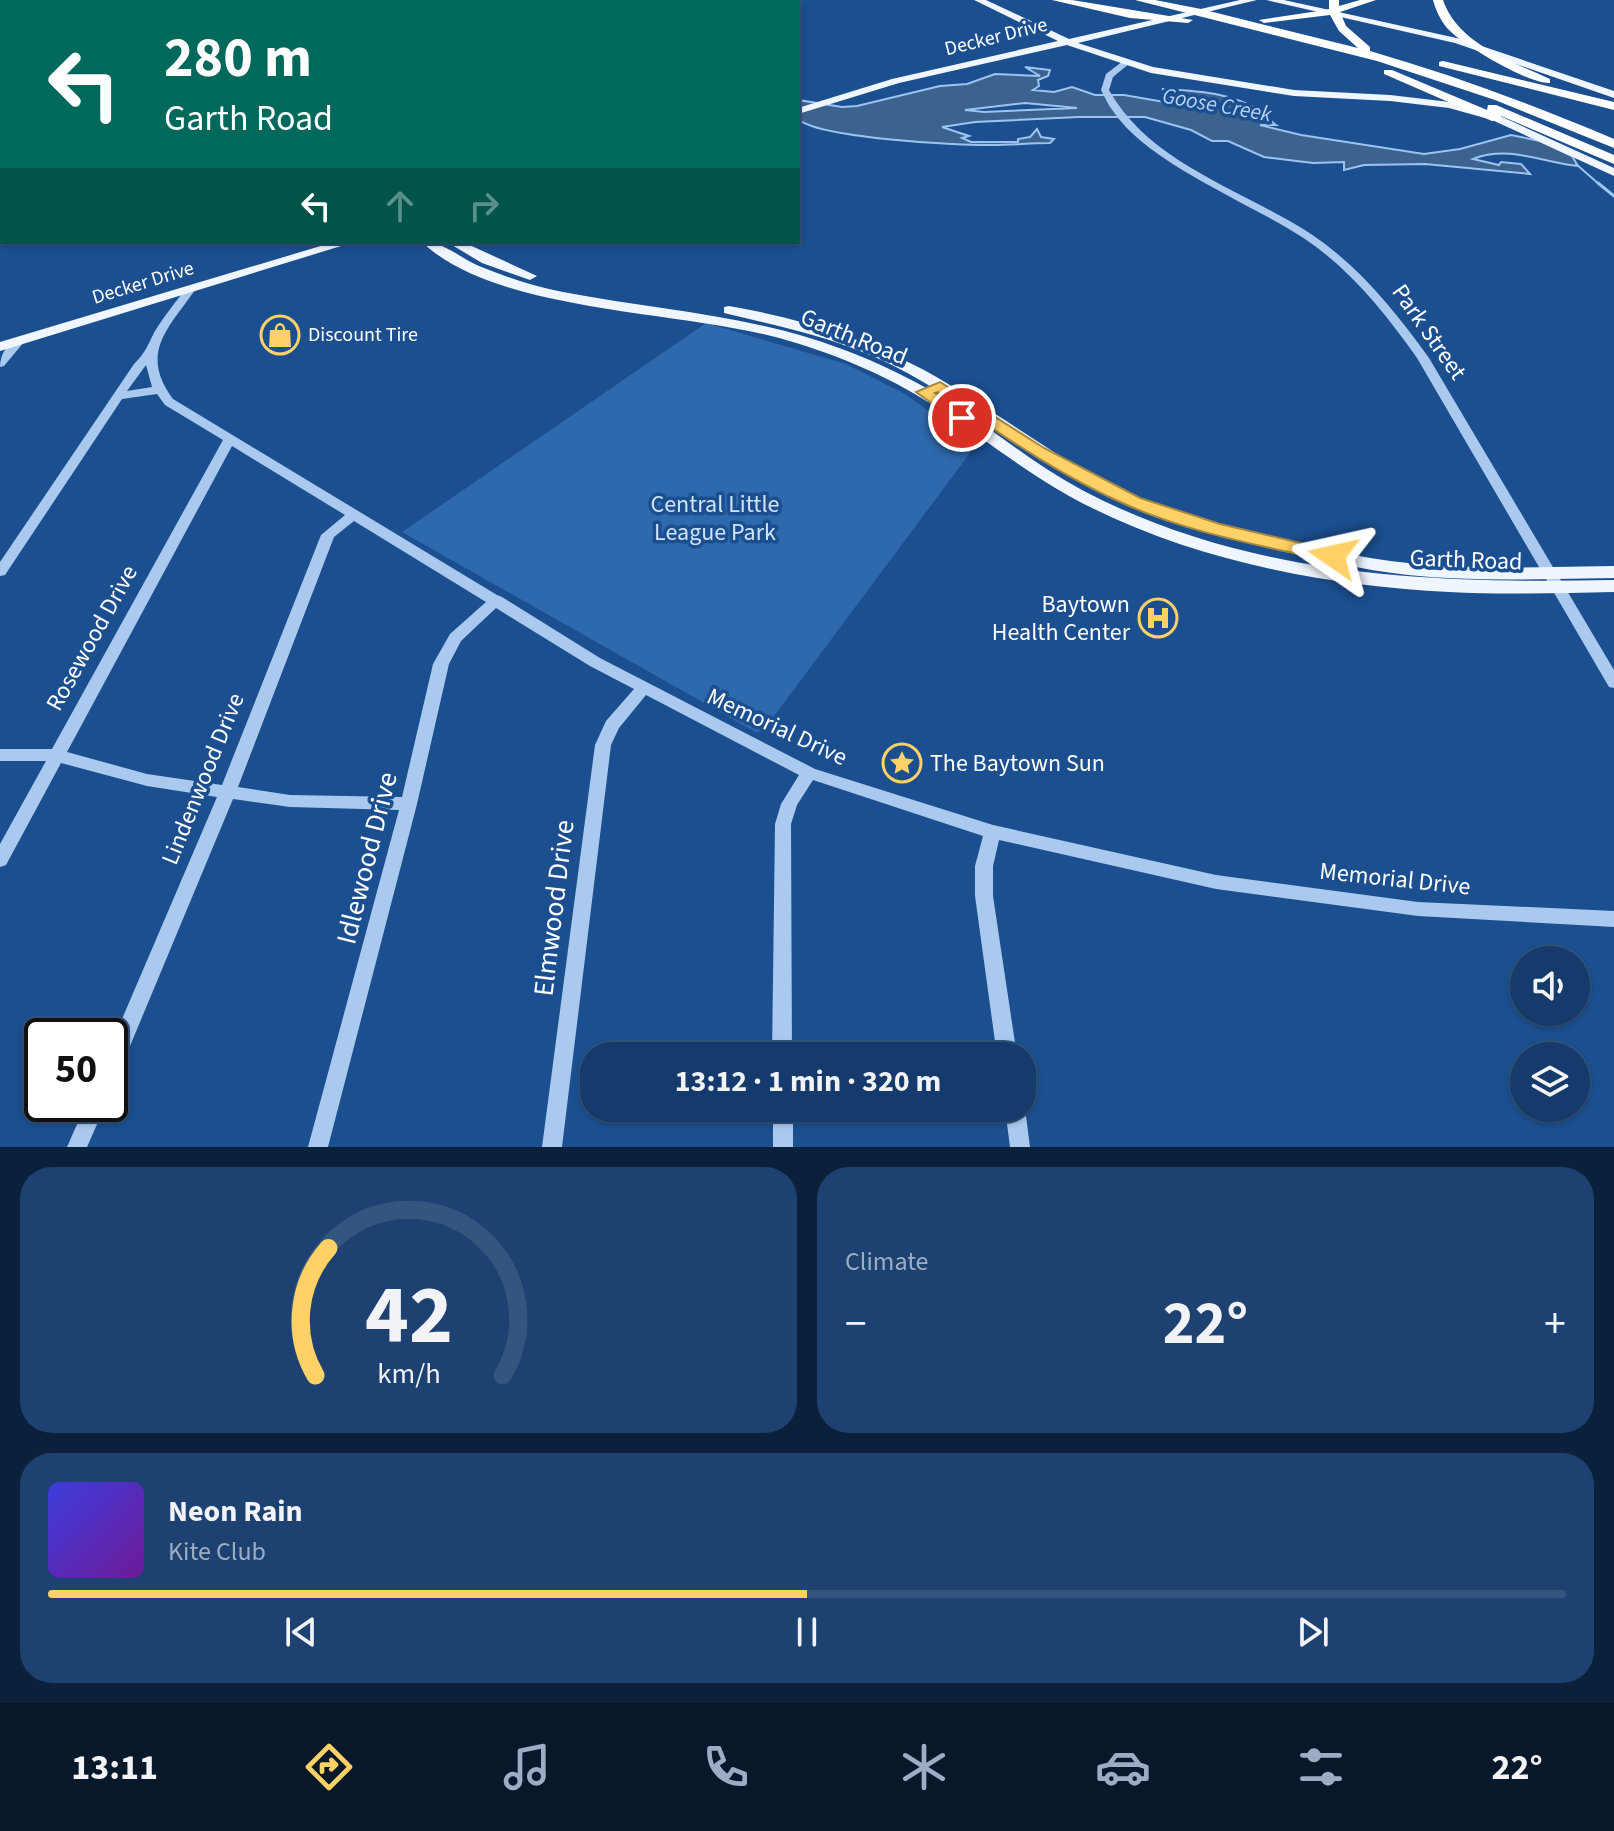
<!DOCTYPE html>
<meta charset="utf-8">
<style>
:root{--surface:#143b6b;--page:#1d4271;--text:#f1f3f6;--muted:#9dadc1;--line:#33557e;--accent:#ffd166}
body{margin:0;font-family:"Source Sans 3",sans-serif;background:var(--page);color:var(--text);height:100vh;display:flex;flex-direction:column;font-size:30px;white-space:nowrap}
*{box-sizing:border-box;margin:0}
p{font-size:26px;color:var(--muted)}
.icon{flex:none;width:44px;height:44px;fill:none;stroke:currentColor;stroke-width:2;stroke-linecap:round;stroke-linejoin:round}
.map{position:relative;height:1147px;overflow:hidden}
.details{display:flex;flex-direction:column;gap:20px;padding:20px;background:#0b203b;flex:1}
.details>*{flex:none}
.hud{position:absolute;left:0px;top:0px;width:800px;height:244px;box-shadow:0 2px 6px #0004,0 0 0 2px var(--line);background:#00695c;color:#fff;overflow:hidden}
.buttons{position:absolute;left:1510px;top:946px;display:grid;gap:16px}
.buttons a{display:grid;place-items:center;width:80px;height:80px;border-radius:50%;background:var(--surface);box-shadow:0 2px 6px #0004,0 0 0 2px var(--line);font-size:40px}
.speed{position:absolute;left:24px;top:1018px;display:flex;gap:16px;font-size:40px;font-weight:700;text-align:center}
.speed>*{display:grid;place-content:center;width:104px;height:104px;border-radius:50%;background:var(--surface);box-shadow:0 2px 6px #0004,0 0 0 2px var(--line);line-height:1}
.speed .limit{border:4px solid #111;border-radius:12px;background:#fff;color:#111}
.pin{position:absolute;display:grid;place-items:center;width:68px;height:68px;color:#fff;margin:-34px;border:4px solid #fff;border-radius:50%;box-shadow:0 2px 8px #0007}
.me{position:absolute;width:88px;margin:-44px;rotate:281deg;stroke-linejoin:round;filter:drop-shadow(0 0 6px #0008)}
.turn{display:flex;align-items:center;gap:28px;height:168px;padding:0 32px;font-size:36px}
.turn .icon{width:104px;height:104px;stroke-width:2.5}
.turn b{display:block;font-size:56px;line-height:68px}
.lanes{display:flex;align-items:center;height:76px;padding:0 32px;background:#0003;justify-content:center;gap:40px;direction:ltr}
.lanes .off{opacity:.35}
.big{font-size:60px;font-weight:700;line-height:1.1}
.details .tile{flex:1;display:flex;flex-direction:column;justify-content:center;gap:12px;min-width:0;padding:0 28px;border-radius:32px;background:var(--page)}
.details .dial{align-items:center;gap:0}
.dial svg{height:208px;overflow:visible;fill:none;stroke:var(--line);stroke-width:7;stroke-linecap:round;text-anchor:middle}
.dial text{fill:var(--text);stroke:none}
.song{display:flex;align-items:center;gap:24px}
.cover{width:96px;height:96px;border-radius:12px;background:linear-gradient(135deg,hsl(240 70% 55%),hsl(280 70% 35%))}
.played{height:8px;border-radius:4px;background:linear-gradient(90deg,var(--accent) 50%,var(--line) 50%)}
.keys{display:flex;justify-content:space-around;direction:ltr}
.heat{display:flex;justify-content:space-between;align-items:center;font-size:44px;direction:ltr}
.details .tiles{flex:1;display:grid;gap:20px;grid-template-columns:1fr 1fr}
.tile:last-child{grid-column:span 2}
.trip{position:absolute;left:580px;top:1042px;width:456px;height:80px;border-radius:32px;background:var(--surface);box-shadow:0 2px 6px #0004,0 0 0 2px var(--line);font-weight:700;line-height:80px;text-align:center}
.tabs{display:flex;height:128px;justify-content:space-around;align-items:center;background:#08182b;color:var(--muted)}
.tabs .icon{width:56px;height:56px}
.tabs .on{color:var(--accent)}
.tabs b{font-size:36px;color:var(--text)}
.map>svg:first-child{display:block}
</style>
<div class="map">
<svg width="1614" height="1147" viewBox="0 0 1614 1147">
<rect width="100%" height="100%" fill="#1b4f8f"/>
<path fill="#2e69ad" d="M706,323L846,364L905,394L976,445L766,727L757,733L402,532Z"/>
<path fill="#3c6290" stroke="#9cc4f0" stroke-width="2" fill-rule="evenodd" d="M1025,67L1050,70L1048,76L1038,80L1039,86L1033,90L1054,92L1072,87L1095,95H1124L1193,107L1191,101L1162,89C1197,91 1232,92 1262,112C1268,116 1271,122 1276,125H1260L1301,135L1424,154L1460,149L1511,135L1540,141L1572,156L1578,166C1541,162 1509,145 1473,159L1499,165L1501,162L1521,164L1530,174L1425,164L1364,165L1344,170V162L1313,163L1264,157L1228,141H1212L1191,130L1145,117H1078L975,122L942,127L969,136L962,138L971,142H1018V139L1030,137L1037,129L1041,137L1054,139L1050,143C1031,143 1012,145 994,145C960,146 818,138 798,119V100L842,107L857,106L940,86L967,84L995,74L1040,76ZM1025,103L1077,108L984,112L965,110Z"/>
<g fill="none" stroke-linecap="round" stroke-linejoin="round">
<path stroke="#9cc4f0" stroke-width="2" d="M661,2L666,0
M1576,164L1600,185"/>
<path stroke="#9cc4f0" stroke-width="3" d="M1598,183L1614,196"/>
<path fill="#a9c9ee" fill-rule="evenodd" d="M0,24H2L0,29Z
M1123,61L1130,63L1113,77L1109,90C1150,164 1244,190 1311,234C1359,266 1396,312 1429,358L1614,670V688L1609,687L1417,358C1386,314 1351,270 1305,239C1251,203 1148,164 1113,111C1108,105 1105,97 1101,90L1106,74Z
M2,118V124L0,125V119Z
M190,287L195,290C168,329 139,353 173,399L497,595L502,597L600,658L815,769L993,825L1216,875L1418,902L1614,911V927L1418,916L1216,889L999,840L993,866V896L1017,1056H997L975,896V866L983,836L813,780L797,805L791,824L792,1056H772L775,824L781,804L799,775L646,695L619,728L611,745L562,1147H542L595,745L606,721L634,689L590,666L496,608L461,641L449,664L417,804L328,1147H308L399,810L290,807L233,799L120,1070L117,1076L110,1079V1047L217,797L147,786L61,763L6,865L0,867V844L46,761H0V749H52L223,440L165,405L157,394L122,399L5,575L0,576V562L134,364C147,351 147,346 155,331C164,316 176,302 186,288ZM146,365L152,387L127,391ZM232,446L345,515L321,535L222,785L147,774L67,752ZM354,521L486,602L450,634L433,664L402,797L290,795L238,787L334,537Z
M18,339L24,342L4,366L0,367C0,356 6,343 18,339Z
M1022,1101L1025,1108L1030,1147H1010L1005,1108H1022Z
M86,1104H106L87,1147H67Z
M773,1108H793V1147H773Z"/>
<path fill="#f0f6ff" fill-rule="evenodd" d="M974,0H986L1069,39L1240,0H1257L1078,43L1153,67L1294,90L1390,95L1450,102L1500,116L1614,168V176L1492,120L1449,108L1390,101L1294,96L1151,73L1067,45L899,83L798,114V108L892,79L1058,41Z
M1266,0H1284L1461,39L1614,91V98L1455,43Z
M334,242H354L0,351V342Z
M422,242C445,242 458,257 479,266C506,277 534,287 563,292C657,310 752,315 842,349C880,363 916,381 950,402C995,431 1035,465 1082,490C1247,577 1432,584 1614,580V592C1559,593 1504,595 1449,592C1321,586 1182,558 1069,496C1024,471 985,439 942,411C895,379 841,356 786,340C685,310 497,314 422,242Z
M447,242H463L537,276L530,280L482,263Z
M729,306C797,318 863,337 924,370C996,410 1061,463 1137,498C1176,515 1218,525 1259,534C1308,546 1358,558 1408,563C1476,570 1545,567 1614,566V578C1545,579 1476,582 1408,575C1350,568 1292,554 1236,539C1199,530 1161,521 1126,505C1043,467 973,406 892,365C838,338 782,327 724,313V307Z"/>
<path fill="#fff" fill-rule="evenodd" d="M1052,0H1072L1193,20L1188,23L1130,18Z
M1135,0H1155L1201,9L1358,48L1339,31L1330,15L1264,23L1259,20L1325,10L1329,9V0H1339V6L1360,0H1376L1340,12L1346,26L1370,47V51C1453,75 1534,105 1614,139V148L1495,100L1377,61Z
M1433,0H1443C1458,44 1511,61 1550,79V83C1530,85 1461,44 1447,28C1440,19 1436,11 1433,0Z
M1443,61L1614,102V110L1439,66V62Z
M1384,70H1392L1487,110L1488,105H1496L1614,155V164L1501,116L1500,121H1492L1384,74Z"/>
</g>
<path fill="#ffd166" stroke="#a68842" stroke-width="2" d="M940,382L1044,448L1140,498L1220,524L1339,552L1342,556L1333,562C1265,546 1192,534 1127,505C1060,476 999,433 938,392L935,393L968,414V421H957L916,392Z"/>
<defs>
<g id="shop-ring" transform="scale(2)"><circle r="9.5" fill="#1b4f8f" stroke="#ffd166" stroke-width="1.5"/><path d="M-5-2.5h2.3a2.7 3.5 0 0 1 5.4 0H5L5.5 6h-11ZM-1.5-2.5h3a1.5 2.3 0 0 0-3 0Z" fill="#ffd166"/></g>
<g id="hospital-ring" transform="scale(2)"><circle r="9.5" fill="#1b4f8f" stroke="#ffd166" stroke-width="1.5"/><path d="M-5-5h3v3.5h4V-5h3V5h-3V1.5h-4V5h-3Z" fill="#ffd166"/></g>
<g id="sight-ring" transform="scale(2)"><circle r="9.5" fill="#1b4f8f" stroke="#ffd166" stroke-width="1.5"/><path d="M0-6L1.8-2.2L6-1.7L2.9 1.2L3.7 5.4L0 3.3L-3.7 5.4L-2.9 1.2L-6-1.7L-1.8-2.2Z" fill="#ffd166"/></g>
</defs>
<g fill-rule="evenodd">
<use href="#shop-ring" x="280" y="335"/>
<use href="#hospital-ring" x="1158" y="618"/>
<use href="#sight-ring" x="902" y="763"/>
</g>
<g text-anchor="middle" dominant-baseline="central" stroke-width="7" stroke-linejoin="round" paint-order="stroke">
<g font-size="20" fill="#fff" stroke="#1b4f8f">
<text transform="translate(996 37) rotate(-14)">Decker Drive</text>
<text transform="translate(143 283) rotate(-17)">Decker Drive</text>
</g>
<g font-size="20" fill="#fff" stroke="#1b4f8f" text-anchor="start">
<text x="308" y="335">Discount Tire</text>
</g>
<g font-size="22" font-style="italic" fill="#b5d3f5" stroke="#1b4f8f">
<text transform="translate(1217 105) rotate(10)">Goose Creek</text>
</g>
<g font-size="24" fill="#fff" stroke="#1b4f8f">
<text transform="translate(1429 332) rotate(55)">Park Street</text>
<text transform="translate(854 337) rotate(22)">Garth Road</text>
<text transform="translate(1466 560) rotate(2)">Garth Road</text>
<text transform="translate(92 638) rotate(-61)">Rosewood Drive</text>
<text transform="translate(777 727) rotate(25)">Memorial Drive</text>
<text transform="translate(203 779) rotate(-68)">Lindenwood Drive</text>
<text transform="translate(1395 879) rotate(6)">Memorial Drive</text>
</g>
<g font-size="24" fill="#cfe3fa" stroke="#1b4f8f">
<text x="715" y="504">Central Little<tspan x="715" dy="28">League Park</tspan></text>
</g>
<g font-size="24" fill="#fff" stroke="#1b4f8f" text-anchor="end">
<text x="1130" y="604">Baytown<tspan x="1130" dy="28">Health Center</tspan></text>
<text x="930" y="763" text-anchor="start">The Baytown Sun</text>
</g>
<g font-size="28" fill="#fff" stroke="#1b4f8f">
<text transform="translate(367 858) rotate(-76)">Idlewood Drive</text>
<text transform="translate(554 908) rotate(-83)">Elmwood Drive</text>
</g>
</g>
</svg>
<div class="buttons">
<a><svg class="icon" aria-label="sound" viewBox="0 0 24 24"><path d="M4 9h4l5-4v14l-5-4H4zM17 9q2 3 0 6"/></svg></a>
<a><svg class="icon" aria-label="layers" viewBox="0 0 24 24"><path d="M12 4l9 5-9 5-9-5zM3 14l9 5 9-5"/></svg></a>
</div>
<div class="speed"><div class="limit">50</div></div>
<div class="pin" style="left:962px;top:418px;background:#d93025"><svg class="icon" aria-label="arrive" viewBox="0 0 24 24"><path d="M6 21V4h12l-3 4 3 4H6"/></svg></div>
<svg class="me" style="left:1333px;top:556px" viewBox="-20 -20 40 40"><path d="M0-17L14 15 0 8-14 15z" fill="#ffd166" stroke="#fff" stroke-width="4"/></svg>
<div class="trip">13:12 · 1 min · 320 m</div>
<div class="hud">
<div class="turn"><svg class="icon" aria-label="left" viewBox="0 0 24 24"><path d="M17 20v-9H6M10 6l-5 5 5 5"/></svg><div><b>280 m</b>Garth Road</div></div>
<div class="lanes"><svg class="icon" aria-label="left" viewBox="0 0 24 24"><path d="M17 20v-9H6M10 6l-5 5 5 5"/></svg><svg class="icon off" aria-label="ahead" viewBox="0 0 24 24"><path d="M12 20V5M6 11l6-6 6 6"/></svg><svg class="icon off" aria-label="right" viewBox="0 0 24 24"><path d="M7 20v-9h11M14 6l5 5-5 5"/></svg></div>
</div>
</div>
<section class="details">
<div class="tiles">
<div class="tile dial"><svg viewBox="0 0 100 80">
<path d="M14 69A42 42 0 1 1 86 69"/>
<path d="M14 69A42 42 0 0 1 19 20" stroke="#ffd166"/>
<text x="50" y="56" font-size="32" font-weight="700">42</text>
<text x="50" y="72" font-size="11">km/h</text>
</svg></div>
<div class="tile"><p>Climate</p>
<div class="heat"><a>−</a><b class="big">22°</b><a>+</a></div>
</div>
<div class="tile">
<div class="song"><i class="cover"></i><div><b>Neon Rain</b><p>Kite Club</p></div></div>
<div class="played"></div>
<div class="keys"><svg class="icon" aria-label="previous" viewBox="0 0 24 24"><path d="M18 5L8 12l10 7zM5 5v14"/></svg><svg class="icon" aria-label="pause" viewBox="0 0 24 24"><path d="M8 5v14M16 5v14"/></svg><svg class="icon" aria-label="next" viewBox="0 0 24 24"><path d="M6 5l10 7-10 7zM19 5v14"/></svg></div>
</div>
</div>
</section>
<nav class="tabs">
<b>13:11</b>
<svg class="icon on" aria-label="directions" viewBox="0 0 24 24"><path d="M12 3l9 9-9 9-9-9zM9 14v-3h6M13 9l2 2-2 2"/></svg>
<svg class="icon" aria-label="music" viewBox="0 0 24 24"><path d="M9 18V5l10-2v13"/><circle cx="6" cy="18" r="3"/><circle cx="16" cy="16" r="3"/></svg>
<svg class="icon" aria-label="phone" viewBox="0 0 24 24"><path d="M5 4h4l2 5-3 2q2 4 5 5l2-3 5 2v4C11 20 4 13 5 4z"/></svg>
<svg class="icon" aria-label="climate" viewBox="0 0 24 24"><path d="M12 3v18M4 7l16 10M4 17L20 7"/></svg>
<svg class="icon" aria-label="car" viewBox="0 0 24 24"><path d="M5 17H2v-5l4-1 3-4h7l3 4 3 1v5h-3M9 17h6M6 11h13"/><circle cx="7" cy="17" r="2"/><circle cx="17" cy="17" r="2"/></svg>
<svg class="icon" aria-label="filters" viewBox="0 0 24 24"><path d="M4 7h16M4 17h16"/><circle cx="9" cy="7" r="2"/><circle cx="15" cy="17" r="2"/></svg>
<b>22°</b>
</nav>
